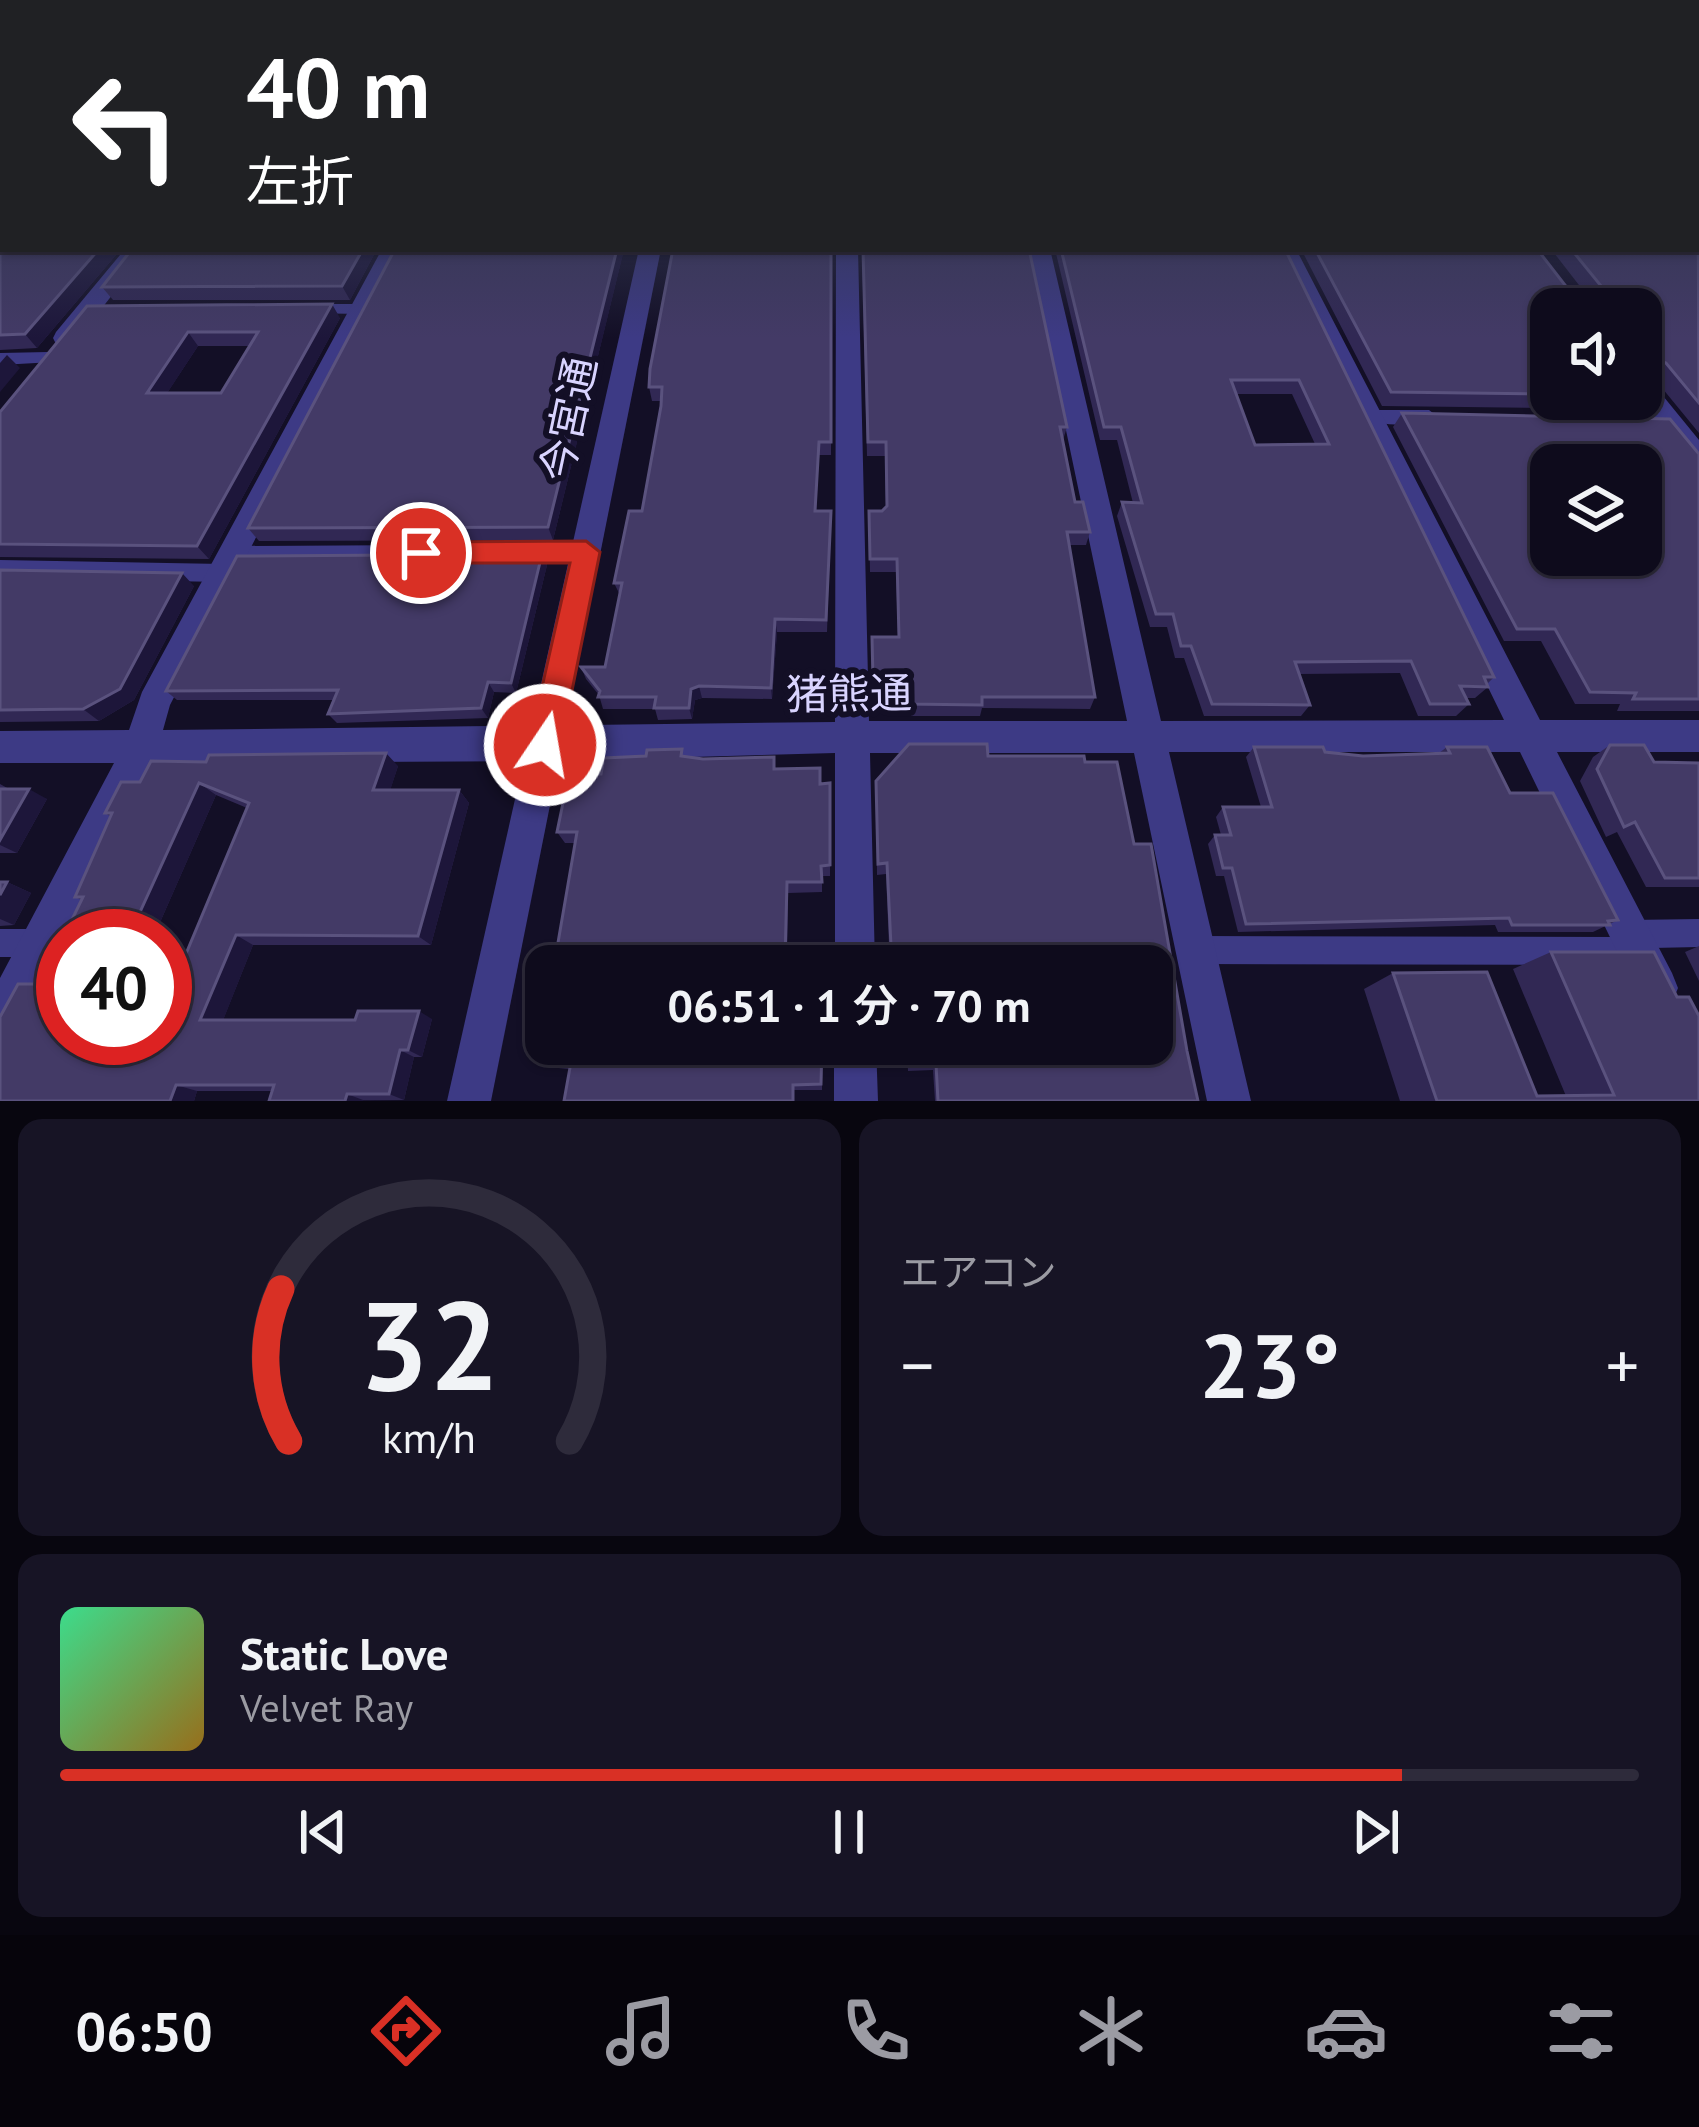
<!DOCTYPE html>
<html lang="ja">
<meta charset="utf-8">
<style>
:root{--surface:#0e0b1c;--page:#171425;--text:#f1f3f6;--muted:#9b9ba3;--line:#2e2b3b;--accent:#d93025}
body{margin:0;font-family:"PT Sans","Noto Sans JP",sans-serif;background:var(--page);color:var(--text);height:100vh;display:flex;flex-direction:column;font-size:45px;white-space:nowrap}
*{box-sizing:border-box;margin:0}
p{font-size:39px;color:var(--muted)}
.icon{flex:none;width:66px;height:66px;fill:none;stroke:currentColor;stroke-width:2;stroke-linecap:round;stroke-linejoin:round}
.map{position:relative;height:1101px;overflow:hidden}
.drawer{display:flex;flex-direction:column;gap:18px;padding:18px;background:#08060f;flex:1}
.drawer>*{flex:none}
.hud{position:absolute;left:0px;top:0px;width:1701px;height:252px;box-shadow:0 3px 9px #0004,0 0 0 3px var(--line);background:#202124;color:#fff;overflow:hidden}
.controls{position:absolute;left:1530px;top:288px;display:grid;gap:24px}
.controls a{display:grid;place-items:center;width:132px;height:132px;border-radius:24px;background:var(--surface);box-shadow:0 3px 9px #0004,0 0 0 3px var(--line);font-size:60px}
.speed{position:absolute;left:36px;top:909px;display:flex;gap:24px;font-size:60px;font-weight:700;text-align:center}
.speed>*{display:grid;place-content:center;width:156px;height:156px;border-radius:50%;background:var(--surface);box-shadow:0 3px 9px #0004,0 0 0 3px var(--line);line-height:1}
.speed .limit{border:18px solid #d22;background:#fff;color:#111}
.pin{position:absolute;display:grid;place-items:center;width:102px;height:102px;color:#fff;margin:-51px;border:6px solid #fff;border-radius:50%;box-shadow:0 3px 12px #0007}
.me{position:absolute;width:132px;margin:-66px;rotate:12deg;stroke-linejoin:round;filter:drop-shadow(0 0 9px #0008)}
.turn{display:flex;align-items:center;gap:42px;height:252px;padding:0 48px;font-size:54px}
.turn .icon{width:156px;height:156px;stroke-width:2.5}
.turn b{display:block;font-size:84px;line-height:102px}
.big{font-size:90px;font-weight:600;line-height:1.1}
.drawer .tile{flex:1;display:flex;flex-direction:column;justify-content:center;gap:18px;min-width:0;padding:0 42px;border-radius:24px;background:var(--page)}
.drawer .dial{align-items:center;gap:0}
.dial svg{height:312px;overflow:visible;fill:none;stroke:var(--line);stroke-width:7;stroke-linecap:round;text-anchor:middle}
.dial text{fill:var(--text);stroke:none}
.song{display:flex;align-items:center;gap:36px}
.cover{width:144px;height:144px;border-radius:18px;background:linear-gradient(135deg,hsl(150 70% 55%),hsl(40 70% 35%))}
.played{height:12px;border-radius:6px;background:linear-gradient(90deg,var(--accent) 85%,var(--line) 85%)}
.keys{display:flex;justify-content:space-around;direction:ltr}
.heat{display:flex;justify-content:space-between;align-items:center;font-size:66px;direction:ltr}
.drawer .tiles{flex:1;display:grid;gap:18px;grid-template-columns:1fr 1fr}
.tile:last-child{grid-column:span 2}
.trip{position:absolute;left:525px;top:945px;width:648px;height:120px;border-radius:24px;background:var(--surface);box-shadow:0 3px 9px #0004,0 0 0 3px var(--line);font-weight:600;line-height:120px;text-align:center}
.tab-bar{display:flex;height:192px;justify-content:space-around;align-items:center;background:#06040b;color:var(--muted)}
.tab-bar .icon{width:84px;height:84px}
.tab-bar .selected{color:var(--accent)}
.tab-bar b{font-size:54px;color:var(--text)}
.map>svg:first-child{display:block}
</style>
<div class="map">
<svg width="1699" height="1101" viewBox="0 0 1699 1101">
<rect width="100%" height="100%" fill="#130f26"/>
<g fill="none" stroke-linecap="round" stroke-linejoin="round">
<path fill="#3d3a85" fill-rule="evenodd" d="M308,304H362L370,309L362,314L302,313L300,309Z
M48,352L57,358L54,362L0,365V353Z
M1370,410H1429L1438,417C1424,428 1375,427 1361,416Z
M586,544L593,546L597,552L593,558L586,560L233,562L226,560L222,554L226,548L233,546Z
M0,560L223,564L231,567L234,573L231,579L223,582L0,578Z
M1699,919V947L1652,948L1649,961L1639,965L1195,964L1185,960L1181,950L1185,940L1195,936L1617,937L1620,924L1630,920Z
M0,929H40L50,933L54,943L50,953L40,957H0Z"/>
<path fill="#3d3a85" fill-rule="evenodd" d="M125,249H148L74,344H56L53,338L56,332Z
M382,249H404L170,705L163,730L835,722L836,249H858L869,721H1127L1028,249H1050L1161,721L1504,720L1274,249H1296L1540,720H1699V752H1557L1672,973L1678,988L1672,1003L1657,1009L1642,1003L1520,752H1169L1251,1101H1207L1134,753H870L875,966H835V753L545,761L151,763L15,1036L0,1042V978L114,763H0V731L129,730L142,692Z
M1641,377L1650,380L1699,440V469L1689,466L1637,399H1641Z
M834,1044H876L878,1101H834Z"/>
<path fill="#3d3a85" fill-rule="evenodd" d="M639,249H661L491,1101H447Z"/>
</g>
<path fill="#312854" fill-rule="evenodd" d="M0,184L3,249H121L37,348L0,350Z
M1699,184V433L1653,377L1647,374L1645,385L1652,395L1639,409L1382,406L1301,249H1537L1575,298H1589L1551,249H1698ZM1551,309H1641V399H1551Z
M132,249H377L350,300H113L102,287Z
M395,249H624L553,540L259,541L248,528Z
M832,249L831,455H819L816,511H831L827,632H777L772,699L702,698L695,700L692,719L658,720L655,709H603L599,695L586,679L581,667H605L620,595L614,583L642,511L661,401H652L649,387Z
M862,249L1067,427L1063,440L1075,502L1090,532L1086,545H1069L1095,697L1090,709L982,708L980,716H907V692H873L872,637H898L896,572H870L869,511H882L886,507L885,456H867Z
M1055,249H1285L1494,677L1487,684L1488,687L1475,698H1466L1469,704L1456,716H1418L1400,673L1300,674L1310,705L1301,716H1204L1184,658H1175L1167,627H1150L1117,516L1122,502L1133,503L1117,440H1100ZM1236,394H1292L1315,444L1255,445Z
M87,306L340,318L209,559L0,557V412ZM198,346H250L221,393H167Z
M1402,413L1699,454V711H1617L1620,704H1575L1541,641H1504L1393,427Z
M542,554L547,565L516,693L494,692L488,718L337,723L328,714L334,700H177L166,691Z
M0,570L194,586L134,700L99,721L0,722Z
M1610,745L1654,762L1699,763V887H1646L1617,832L1606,837L1580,781L1593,757Z
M1254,747L1363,756L1439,753L1447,747L1510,793L1618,920L1593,932H1498L1495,925L1238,932L1224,876H1216L1208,844L1215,835H1221L1216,817L1223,807H1261L1246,757Z
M685,756L776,769L821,784L830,783V876H822V892L788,893L787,962L554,966L575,843H565L557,832L601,774Z
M988,756L1085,762L1134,844L1198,1101H935L933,1070L908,1071L907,1044H1152L889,946L886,874L877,875L876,781Z
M398,766L390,790H459L469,803L431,945H253L223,1020L432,1019L422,1057H414L404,1100L269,1101L272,1091H197L194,1101L63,1038H165L247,808L216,795L154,936H64L82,900L75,897L110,816L105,813L140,782Z
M0,784L9,789L47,799L17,853H0Z
M0,882H7L31,893L14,925L0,926Z
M1699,946V981L1685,952Z
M1551,952L1677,997L1699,1101H1400L1364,989L1393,973L1537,1096H1566L1513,969Z
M822,1044V1090H795L558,1068L548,1062Z"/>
<path fill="#1d163a" d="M99,249H121L37,348L25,334Z
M363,249H377L350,300L342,286Z
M617,249L624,250L553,540L548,527Z
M332,304L340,318L209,559L197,546Z
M188,332L198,346L158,407L147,393Z
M7,355L20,368L0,392V363Z
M542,554L547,565L516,693L511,683Z
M182,573L194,586L134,700L99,721L83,709Z
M775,619L777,632L772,699L771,688Z
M488,682L494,692L488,718L481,708Z
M699,686L702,698L695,700L692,719L689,708L691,689Z
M386,753L398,766L386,803L373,790Z
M199,783L216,795L154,936H129Z
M29,789L47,799L17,853L0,845V840Z
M459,790L469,803L431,945L418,936Z
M7,882L31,893L14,925L0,919V895Z
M236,935L253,945L220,1028L200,1020Z
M419,1011L432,1019L422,1057L408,1050Z
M400,1050L414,1057L404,1100L389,1094Z
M176,1085L197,1091L194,1101H170Z
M347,1094L363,1100V1101H345Z"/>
<path fill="#433a66" stroke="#5a527e" stroke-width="3" fill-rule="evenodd" d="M0,184H3V249H99L25,334L0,335Z
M1698,184L1699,403L1666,363L1655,359L1649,363L1645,385L1652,395H1641V309H1551V394L1391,392L1315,249H1537L1575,298H1606V292L1571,249H1698Z
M132,249H363L342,286L102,287Z
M395,249H617L548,527L248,528Z
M673,249H831V442H819L815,511H831L826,620L775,619L771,688L699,686L691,689L689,708H654L656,697H598L600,691L581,667H605L622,583H614L629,511H642L661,406L662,387H649L650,369Z
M863,249H1029L1067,427H1060L1075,502H1083L1090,532H1067L1095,697H982V705L908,704V680H873L872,637H899L897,559H870L869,511H882L887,506L886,442H868Z
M1061,249H1285L1494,677H1484L1488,687L1460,686L1469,704H1430L1411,661L1295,662L1310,705L1212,704L1191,646H1181L1173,614H1156L1122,502L1142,503L1121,427H1104ZM1231,380H1299L1329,444L1255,445Z
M332,304L197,546L0,544V412L87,306ZM188,332H258L221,393H147Z
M1402,413L1670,419L1699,454V699H1633L1636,693L1590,692L1555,629H1517ZM1551,465H1641V555H1551Z
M542,554L511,683L488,682L481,708L328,714L338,690L166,691L237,556Z
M0,570L182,573L120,689L83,709L0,710Z
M909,744H987L988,756H1084L1085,762H1117L1134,844H1151L1187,1051L1198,1101H938L936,1064L910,1065L909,1044H1152V966H879L880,946H891L887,863L878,864L876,781Z
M1610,745H1644L1654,762L1699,763V878H1665L1635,822L1624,827L1597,769Z
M1254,747H1323L1325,752L1363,756L1450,753L1447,747H1487L1510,793H1553L1618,920L1608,921L1610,925H1512L1509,918L1246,924L1232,868H1223L1215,835H1231L1223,807H1272Z
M682,749L681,756L703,759L774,757V769L820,768V784L830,783V865L821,866L822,882H787L785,962H803V966H554L577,832H557L569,774H601L604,758L646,756L647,750Z
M386,753L373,790H459L418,936L236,935L200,1020H355L358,1011H419L408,1050H400L389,1094H347L345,1101H269L274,1085H176L170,1101H0V1017L18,984H40L63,937V1038H165V1004L249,803L199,783L129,936H64L83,897H75L112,813H105L121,782H140L151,761L206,762L209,755Z
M0,789H29L0,840Z
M0,882H7L0,895Z
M1551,952H1654L1677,997H1689L1699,1016V1101H1437L1393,973L1487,972L1537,1096L1614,1095Z
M552,1044H822L821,1084L793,1085V1101H564L571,1062H548Z"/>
<linearGradient id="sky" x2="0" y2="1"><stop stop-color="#0a0815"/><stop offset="0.54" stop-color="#333752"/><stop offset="1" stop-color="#333752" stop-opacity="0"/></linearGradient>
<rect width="1699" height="338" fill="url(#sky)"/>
<path fill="#d93025" stroke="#8d1f18" stroke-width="3" d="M586,541L600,552L561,745L556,755L545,759L534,755L529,745L570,563H421L407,553L421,542Z"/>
<g text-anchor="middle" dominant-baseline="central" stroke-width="12" stroke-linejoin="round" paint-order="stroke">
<g font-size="42" fill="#d9d4ff" stroke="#130f26">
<text transform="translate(568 419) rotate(-78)">今宮通</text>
<text transform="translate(849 693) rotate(-1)">猪熊通</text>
</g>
</g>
</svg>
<div class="controls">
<a><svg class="icon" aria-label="sound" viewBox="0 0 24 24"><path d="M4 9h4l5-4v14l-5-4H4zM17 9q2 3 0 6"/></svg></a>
<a><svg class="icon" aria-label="layers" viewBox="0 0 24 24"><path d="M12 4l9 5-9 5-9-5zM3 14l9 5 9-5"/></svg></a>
</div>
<div class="speed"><div class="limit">40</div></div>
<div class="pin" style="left:421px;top:553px;background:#d93025"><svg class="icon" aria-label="arrive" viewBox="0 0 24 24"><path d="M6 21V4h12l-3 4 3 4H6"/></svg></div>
<svg class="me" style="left:545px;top:745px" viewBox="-20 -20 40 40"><circle r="17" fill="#d93025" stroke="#fff" stroke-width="3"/><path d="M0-11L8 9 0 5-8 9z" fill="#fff"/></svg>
<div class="trip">06:51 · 1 分 · 70 m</div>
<div class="hud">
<div class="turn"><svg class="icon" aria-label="left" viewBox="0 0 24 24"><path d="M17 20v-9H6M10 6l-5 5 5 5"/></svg><div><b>40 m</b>左折</div></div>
</div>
</div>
<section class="drawer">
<div class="tiles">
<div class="tile dial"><svg viewBox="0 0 100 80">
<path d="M14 69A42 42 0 1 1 86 69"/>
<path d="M14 69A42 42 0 0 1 12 30" stroke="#d93025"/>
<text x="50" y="56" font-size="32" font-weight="700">32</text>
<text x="50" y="72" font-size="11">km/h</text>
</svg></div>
<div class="tile"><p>エアコン</p>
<div class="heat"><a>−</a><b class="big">23°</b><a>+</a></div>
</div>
<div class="tile">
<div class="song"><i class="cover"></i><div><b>Static Love</b><p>Velvet Ray</p></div></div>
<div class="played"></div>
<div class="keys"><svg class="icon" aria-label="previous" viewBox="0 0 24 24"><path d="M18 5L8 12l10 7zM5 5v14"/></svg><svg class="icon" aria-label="pause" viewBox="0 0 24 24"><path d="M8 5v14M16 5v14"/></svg><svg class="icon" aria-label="next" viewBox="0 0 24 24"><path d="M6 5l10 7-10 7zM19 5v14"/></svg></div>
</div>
</div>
</section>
<nav class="tab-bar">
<b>06:50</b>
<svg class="icon selected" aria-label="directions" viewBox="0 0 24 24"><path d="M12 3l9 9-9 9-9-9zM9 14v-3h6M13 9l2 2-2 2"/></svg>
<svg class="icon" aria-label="music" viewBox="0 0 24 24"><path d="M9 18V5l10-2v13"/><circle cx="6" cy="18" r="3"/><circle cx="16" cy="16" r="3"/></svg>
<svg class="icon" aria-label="phone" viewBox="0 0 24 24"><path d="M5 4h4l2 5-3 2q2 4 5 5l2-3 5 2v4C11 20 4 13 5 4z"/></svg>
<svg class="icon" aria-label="climate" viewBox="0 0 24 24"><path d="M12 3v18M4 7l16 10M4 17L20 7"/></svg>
<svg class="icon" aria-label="car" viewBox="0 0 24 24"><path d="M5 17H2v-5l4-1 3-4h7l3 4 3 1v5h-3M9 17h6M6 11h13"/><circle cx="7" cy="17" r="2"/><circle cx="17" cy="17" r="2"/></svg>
<svg class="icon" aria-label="filters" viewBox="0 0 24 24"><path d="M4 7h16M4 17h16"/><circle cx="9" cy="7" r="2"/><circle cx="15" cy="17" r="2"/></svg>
</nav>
